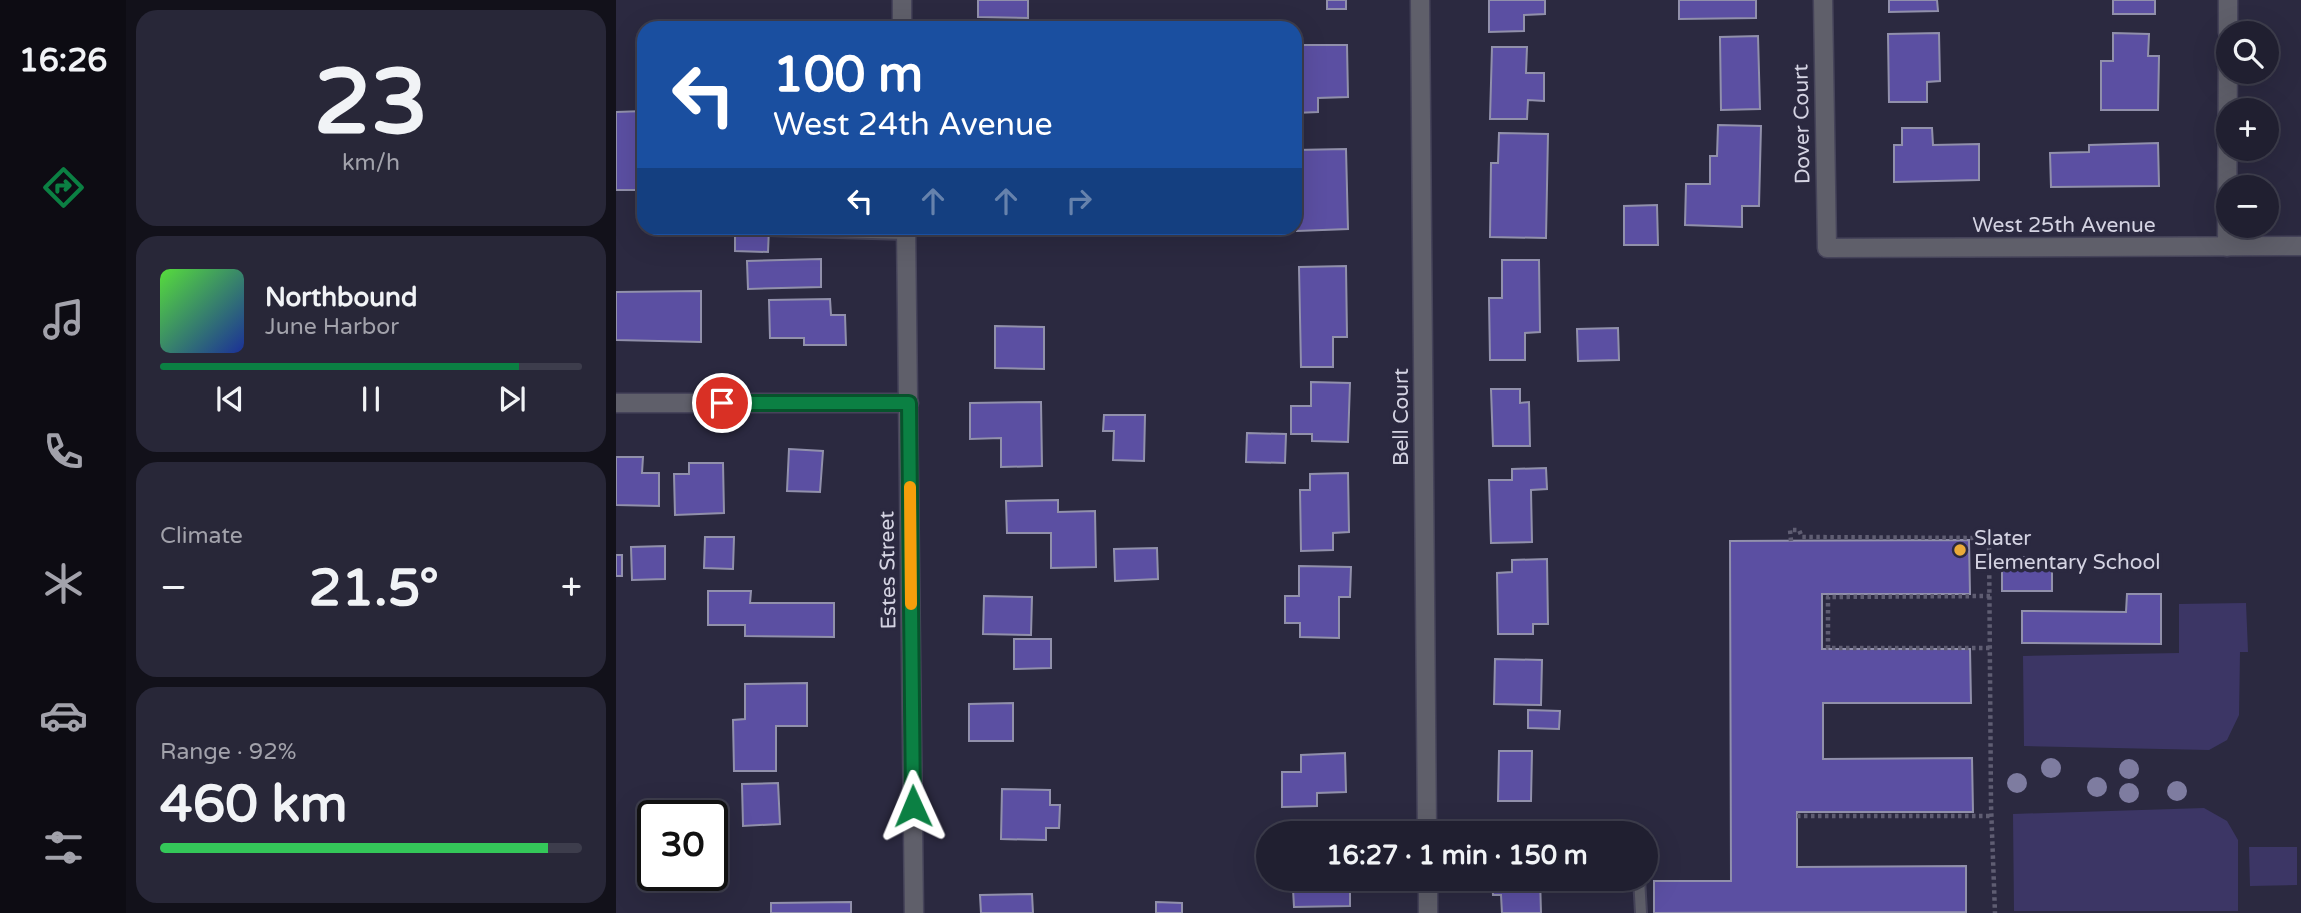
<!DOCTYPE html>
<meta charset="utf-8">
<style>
:root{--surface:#201f30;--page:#282738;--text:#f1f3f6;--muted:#a2a2ab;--line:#3d3d4c;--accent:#0b8043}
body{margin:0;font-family:"Varela Round",sans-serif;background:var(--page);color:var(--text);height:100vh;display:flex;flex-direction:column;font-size:26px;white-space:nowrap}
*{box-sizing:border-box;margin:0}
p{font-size:23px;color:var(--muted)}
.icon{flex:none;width:38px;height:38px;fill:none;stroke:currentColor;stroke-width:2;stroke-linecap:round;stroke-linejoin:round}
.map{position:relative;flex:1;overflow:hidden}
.sheet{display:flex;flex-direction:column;gap:10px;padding:10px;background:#12111a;width:490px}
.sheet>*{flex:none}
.hud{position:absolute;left:21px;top:21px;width:665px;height:214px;border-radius:21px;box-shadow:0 7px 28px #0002,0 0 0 2px var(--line);background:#1a4fa0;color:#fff;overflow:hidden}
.tools{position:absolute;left:1600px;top:21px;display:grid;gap:14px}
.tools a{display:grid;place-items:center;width:63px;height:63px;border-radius:50%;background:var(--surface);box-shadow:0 7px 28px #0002,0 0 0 2px var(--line);font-size:35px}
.speed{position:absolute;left:21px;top:800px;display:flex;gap:14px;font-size:35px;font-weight:700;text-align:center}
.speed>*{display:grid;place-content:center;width:91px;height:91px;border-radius:50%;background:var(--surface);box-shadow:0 7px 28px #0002,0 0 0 2px var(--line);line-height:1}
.speed .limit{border:4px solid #111;border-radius:10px;background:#fff;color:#111}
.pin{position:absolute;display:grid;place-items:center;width:60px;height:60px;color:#fff;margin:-30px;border:4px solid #fff;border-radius:50%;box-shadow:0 2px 7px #0007}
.me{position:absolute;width:77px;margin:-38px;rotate:359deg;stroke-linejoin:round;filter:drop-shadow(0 0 5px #0008)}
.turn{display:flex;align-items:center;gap:24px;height:147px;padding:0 21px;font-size:32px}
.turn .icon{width:91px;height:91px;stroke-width:2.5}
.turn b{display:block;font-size:49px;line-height:60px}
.lanes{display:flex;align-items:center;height:66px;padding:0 21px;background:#0003;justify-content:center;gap:35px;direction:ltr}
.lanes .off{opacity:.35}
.big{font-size:52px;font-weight:700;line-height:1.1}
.sheet .tile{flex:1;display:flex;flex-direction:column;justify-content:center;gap:10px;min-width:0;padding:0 24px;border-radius:21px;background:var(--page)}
.sheet .dial{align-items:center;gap:0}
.dial b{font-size:91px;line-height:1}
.song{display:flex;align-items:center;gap:21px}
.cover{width:84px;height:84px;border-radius:10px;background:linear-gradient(135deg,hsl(110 70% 55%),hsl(230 70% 35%))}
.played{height:7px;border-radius:4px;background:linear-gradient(90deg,var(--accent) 85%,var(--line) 85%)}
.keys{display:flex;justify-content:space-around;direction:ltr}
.heat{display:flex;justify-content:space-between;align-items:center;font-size:38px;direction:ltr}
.charge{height:10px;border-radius:5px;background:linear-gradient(90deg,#34c759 92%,var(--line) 0)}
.trip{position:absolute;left:640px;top:821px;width:402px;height:70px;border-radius:35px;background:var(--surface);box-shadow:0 7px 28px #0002,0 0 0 2px var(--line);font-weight:700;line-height:70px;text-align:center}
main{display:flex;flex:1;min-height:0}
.tab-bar{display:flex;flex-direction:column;width:126px;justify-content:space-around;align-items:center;background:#0d0c13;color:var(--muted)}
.tab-bar .icon{width:49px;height:49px}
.tab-bar .active{color:var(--accent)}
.tab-bar b{font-size:32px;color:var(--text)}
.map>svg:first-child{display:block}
</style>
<main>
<nav class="tab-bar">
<b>16:26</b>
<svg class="icon active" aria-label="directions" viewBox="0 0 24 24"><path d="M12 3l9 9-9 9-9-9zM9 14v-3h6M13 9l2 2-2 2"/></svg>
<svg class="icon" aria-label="music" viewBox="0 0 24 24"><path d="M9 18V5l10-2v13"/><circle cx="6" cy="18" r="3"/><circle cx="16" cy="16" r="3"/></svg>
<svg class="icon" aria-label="phone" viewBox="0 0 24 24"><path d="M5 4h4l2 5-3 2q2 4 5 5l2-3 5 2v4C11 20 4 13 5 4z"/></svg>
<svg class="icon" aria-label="climate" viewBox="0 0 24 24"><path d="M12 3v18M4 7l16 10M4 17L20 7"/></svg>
<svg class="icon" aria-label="car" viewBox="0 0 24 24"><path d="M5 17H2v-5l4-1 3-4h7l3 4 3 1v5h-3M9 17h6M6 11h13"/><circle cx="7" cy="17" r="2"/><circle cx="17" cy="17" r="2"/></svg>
<svg class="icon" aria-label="filters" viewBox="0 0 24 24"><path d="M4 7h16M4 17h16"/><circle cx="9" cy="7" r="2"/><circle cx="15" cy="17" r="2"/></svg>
</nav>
<section class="sheet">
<div class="tile dial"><b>23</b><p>km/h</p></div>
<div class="tile">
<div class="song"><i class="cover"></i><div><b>Northbound</b><p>June Harbor</p></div></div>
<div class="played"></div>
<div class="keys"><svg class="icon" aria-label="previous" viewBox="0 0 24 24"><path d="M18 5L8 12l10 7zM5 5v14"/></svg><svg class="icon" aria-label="pause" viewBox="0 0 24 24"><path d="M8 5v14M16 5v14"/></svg><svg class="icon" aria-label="next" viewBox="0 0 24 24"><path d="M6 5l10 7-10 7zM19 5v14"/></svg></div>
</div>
<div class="tile"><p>Climate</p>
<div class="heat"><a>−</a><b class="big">21.5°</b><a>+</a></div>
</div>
<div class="tile"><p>Range · 92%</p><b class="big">460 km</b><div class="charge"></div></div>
</section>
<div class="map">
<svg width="1685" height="913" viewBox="0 0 1685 913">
<rect width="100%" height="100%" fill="#2b2940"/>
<path fill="#3c3665" d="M1630,603L1632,652H1624L1623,715L1611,740L1593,750L1408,746L1407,656L1563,653V604Z
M1588,808L1611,821L1622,840V911H1398L1397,814Z
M1633,847H1681V885L1634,886Z"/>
<path fill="#5b4fa2" stroke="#9190ab" stroke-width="2" d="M362,0H412V18L362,17Z
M711,0H730V9H711Z
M873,0H929V14L908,15V31L873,32Z
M1063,0H1140V18L1063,19Z
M1273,0H1321L1322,11L1273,12Z
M1497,0H1539V14H1497Z
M1323,33L1324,81L1311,82V102H1273L1272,34Z
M1497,33L1533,34L1532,56H1543L1542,110H1485V61H1497Z
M1142,36L1144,109L1105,110L1104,37Z
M686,45H731L732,97L702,98V112L679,113V60H687Z
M876,47H911L910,73H928V101L912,100L911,119H874Z
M28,111V190H0V112Z
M1102,125L1145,126L1143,206H1126V227L1069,225L1070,184H1094V156H1101Z
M1286,128H1316L1317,145L1363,144V180L1278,182V145H1286Z
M883,133L932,134L930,238L874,237L875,163H882Z
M1542,143L1543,186L1435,187L1434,153L1473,152V145Z
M730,149L732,229L681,231L679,150Z
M1041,205L1042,245H1008V206Z
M41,228H88V235L41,234Z
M119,228H153L152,252L119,251Z
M205,259V287L132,289L131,261Z
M886,260H923L924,332L909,333V360H874L873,298H886Z
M730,266L731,337H717V367H685L683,267Z
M85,291V342L0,340V292Z
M214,299L215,315H229L230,345H188V338H154L153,300Z
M379,326L428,327V369L379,368Z
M1002,328L1003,360L962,361L961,329Z
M695,382L734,383L732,442L696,441V434H675V406H695Z
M875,389H904V403L913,402L914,446H877Z
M425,402L426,466L385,467V438L354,439V403Z
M488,415H529L528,461L497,460L498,431H487Z
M631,433L670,434L669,463L630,462Z
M173,449L207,451L204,492L171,491Z
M0,457H27L26,473H43V506L0,505Z
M73,463H107L108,513L59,515L58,474H73Z
M930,468L931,489L915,490L916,542L875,543L873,480H896V469Z
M732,473L733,532L717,533V550L685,551L684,490H694V474Z
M442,500V512L479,511L480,567L435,568V533H391L390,501Z
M89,537H118L117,569L88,568Z
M1353,540L1354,594H1206V649H1354L1355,703H1207V759L1356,758L1357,812H1181V867L1350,866V912L1038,913V881H1115L1114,541Z
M49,546V579L16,580L15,547Z
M541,548L542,579L499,581L498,549Z
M0,555H6V576H0Z
M1386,557H1436V591H1386Z
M931,559L932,624H917V634H882L881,573L896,572V560Z
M683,566L735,567L734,597H723V638L684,637V623H669V596H683Z
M92,591H135L134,603H218V637L129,636V625H92Z
M1511,594H1545V644L1406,643V611L1510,612Z
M368,596L416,597L415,635L367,634Z
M398,639H435V668L398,669Z
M879,659L926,660L925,705L878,704Z
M191,683V726H160V771H118L117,720L129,719V684Z
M397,703V741H353V704Z
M912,710L944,711L943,729L912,728Z
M883,751H916L915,801H882Z
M729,753L730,792L701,793V806L666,807V772H685V755Z
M162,783L164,824L127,826L126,784Z
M386,789L434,790V805H444L443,828H430V840L385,839Z
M693,878H734V906L678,907L677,889L693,888Z
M876,878H924L925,913H886L885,895H877Z
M416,894L417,913H365L364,895Z
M235,902V913H155V903Z
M540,902L566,903V913H540Z"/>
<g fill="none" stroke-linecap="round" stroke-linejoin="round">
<g stroke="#46445a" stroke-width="14">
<path id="lane" d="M153,230L290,234
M1023,878L1025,913"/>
</g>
<g stroke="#46445a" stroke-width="21">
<path id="street" d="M286,0V28
M804,0L811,833
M1207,0L1211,248L1685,246
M1612,33V0
M290,228L298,913
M1611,247L1612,40
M0,403H293
M812,878V913"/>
</g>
<path stroke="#5f5d72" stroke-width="4.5" stroke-dasharray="3.5 3.5" stroke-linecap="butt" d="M1175,541L1174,530H1183L1186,537L1373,538L1375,805L1379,913
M1374,596L1212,597V648H1374
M1181,816H1375"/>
<use href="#lane" stroke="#5f5f6a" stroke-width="10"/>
<use href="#street" stroke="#5f5f6a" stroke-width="18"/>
</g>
<g fill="#7e7ca0">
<circle cx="1435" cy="768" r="10"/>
<circle cx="1513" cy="769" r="10"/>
<circle cx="1401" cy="783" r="10"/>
<circle cx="1481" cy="787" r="10"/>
<circle cx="1561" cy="791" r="10"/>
<circle cx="1513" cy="793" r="10"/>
</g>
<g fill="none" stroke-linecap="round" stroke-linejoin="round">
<g stroke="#07532c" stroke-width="18">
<path id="route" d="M106,403H293L297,806"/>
</g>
<use href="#route" stroke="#0b8043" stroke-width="12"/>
<path stroke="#f59e0b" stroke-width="12" d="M294,487L295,604"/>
</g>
<circle fill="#eaaa39" stroke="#2b2940" stroke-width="2.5" cx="1344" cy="550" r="7"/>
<g text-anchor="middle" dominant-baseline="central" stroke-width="7" stroke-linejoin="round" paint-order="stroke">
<g font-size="21" fill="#d4d3e2" stroke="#2b2940">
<text transform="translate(1186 124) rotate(-91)">Dover Court</text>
<text x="1448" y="225">West 25th Avenue</text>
<text transform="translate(785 417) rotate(-90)">Bell Court</text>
<text transform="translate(272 570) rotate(-91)">Estes Street</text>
</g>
<g font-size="21" fill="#d4d3e2" stroke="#2b2940" text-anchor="start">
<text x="1358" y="538">Slater<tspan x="1358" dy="24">Elementary School</tspan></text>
</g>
</g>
</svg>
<div class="tools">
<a><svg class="icon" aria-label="search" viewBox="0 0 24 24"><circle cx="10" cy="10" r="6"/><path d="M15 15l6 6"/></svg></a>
<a>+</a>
<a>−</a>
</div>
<div class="speed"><div class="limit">30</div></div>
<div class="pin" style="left:106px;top:403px;background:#d93025"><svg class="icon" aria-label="arrive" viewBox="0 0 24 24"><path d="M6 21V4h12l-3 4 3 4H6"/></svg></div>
<svg class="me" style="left:297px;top:806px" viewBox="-20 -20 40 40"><path d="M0-17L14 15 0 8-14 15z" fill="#0b8043" stroke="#fff" stroke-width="4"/></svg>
<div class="trip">16:27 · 1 min · 150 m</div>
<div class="hud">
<div class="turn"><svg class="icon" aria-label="left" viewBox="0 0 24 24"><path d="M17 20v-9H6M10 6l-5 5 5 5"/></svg><div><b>100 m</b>West 24th Avenue</div></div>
<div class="lanes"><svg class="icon" aria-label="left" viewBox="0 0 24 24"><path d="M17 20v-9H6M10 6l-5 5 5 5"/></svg><svg class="icon off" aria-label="ahead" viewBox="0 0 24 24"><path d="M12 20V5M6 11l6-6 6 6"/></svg><svg class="icon off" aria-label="ahead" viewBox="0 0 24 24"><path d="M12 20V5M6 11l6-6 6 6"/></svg><svg class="icon off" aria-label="right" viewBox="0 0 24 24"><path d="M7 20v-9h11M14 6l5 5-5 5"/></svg></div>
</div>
</div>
</main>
